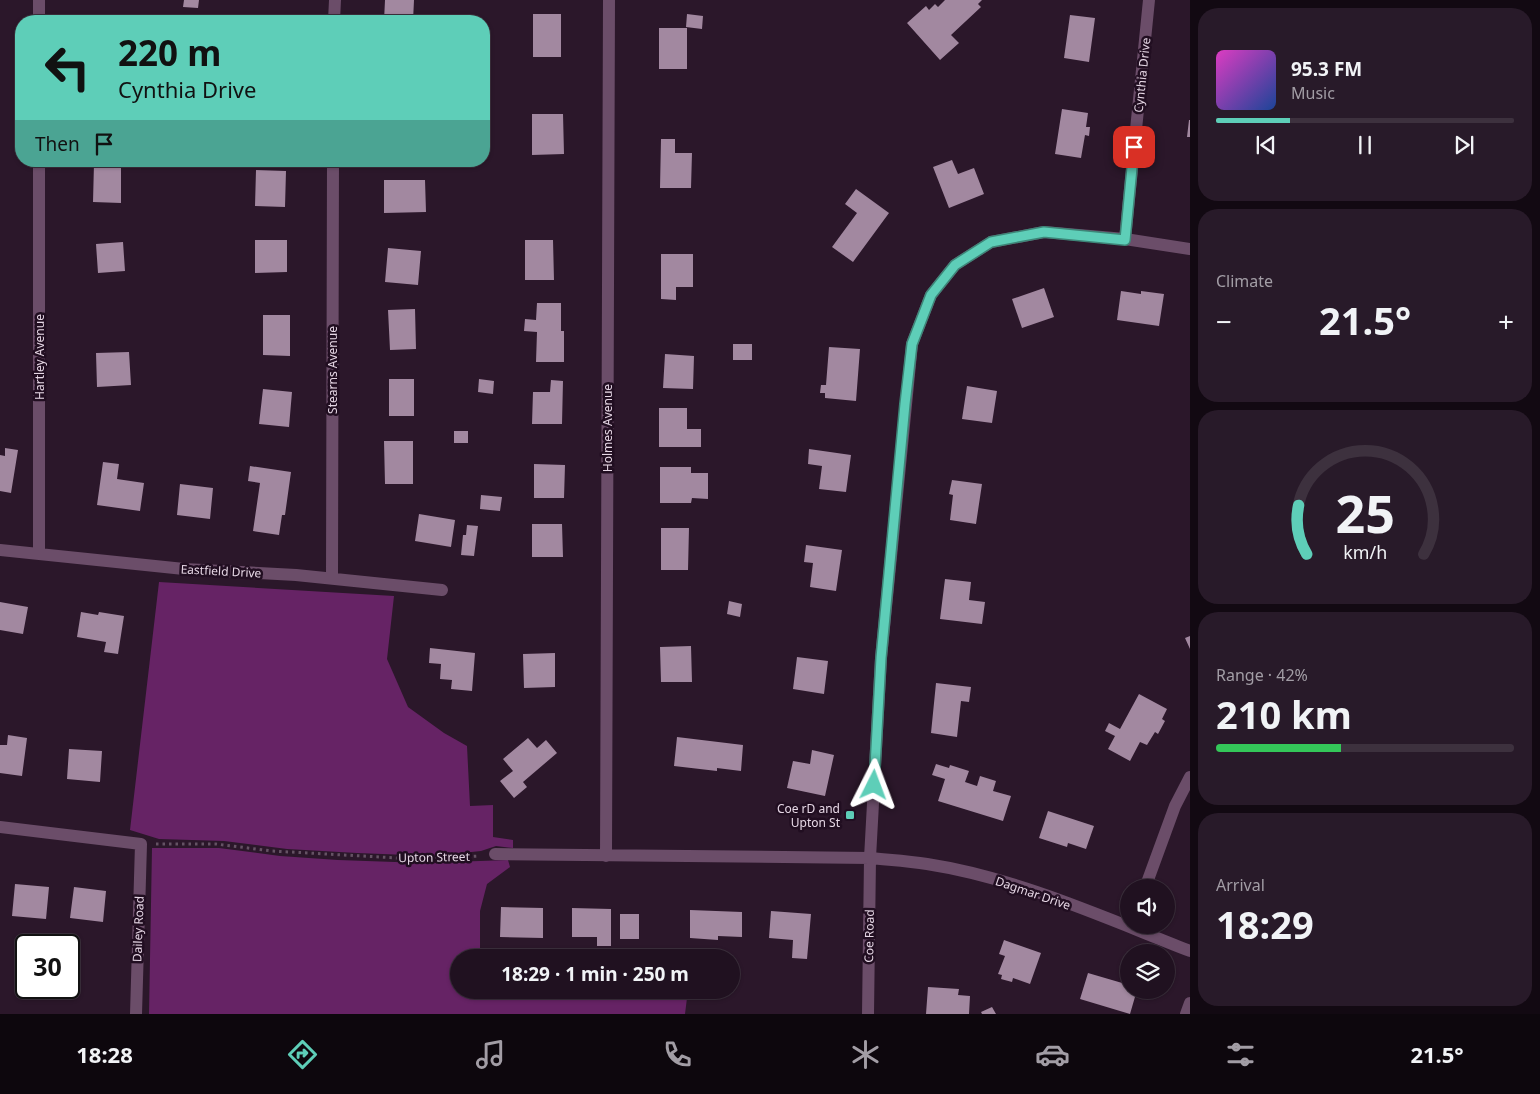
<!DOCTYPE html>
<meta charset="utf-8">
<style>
:root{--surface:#201120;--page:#281a29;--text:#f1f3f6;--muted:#a29da5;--line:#3d313e;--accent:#5eceb8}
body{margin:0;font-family:"Noto Sans",sans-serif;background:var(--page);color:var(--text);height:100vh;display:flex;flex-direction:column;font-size:19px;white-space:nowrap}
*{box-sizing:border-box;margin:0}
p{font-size:16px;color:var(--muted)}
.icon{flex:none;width:28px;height:28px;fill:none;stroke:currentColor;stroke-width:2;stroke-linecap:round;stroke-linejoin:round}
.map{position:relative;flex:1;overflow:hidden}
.drawer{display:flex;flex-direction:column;gap:8px;padding:8px;background:#120912;width:350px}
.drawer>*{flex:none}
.guide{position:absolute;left:15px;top:15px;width:475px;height:152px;border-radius:20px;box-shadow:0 1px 4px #0004,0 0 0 1px var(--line);background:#5eceb8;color:#111;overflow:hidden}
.tools{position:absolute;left:1120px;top:879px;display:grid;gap:10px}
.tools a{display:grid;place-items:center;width:55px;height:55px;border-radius:50%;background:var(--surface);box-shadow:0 1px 4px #0004,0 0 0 1px var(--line);font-size:25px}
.speed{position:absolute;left:15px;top:934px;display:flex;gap:10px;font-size:25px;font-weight:700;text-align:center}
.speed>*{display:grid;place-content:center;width:65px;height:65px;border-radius:50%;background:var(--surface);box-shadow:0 1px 4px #0004,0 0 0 1px var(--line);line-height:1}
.speed .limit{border:2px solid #111;border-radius:8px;background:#fff;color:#111}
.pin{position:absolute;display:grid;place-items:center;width:42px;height:42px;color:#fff;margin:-21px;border-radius:10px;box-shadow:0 2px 8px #0006}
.me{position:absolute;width:55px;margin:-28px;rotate:3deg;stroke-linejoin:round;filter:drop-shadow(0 0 4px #0008)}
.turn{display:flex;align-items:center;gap:18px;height:105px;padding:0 20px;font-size:22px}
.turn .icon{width:65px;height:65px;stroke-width:2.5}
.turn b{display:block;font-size:35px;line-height:42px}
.then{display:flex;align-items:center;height:48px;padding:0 20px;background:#0003;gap:10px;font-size:19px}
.big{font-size:38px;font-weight:700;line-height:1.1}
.drawer .widget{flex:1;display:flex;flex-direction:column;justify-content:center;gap:8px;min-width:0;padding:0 18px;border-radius:20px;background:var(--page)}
.drawer .dial{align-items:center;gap:0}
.dial svg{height:130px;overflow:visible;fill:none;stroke:var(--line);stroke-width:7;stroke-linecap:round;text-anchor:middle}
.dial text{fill:var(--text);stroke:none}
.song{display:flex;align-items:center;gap:15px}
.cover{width:60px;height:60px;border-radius:8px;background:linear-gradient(135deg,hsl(310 70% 55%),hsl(220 70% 35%))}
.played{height:5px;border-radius:2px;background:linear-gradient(90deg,var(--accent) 25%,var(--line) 25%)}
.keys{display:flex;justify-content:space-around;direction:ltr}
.heat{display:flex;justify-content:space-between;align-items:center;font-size:28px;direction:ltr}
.charge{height:8px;border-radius:4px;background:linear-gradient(90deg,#34c759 42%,var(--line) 0)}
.trip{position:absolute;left:450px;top:949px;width:290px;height:50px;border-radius:25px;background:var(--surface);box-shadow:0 1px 4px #0004,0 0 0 1px var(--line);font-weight:700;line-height:50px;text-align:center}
.menu{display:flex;height:80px;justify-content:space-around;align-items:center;background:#0d070d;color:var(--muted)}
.menu .icon{width:35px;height:35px}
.menu .on{color:var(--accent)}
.menu b{font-size:22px;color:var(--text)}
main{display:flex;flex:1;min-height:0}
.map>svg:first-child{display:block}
</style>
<main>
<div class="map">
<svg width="1190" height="1014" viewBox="0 0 1190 1014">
<rect width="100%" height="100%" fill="#2b172a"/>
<path fill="#662365" d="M159,582L394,596L387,659L408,707L444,733L467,746L470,806L493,805V837L513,840V848L496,846L481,851L433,856L357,853L287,849L224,841L159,839L130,830Z
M152,848H219L280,856L338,860L423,863L508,860L510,867L487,884L480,911V957L459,958V990H508L515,996L688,990L685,1014H149Z"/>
<path fill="#a288a0" d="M184,0H199L198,8L183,7Z
M385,0H414L413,21H384Z
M945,0H982L978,4L981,7L951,35L959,43L940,60L907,23L926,6L929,10L935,4L938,7Z
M533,14H561V57H533Z
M687,14L703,16L702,29L686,27Z
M1070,15L1095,18L1089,62L1064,58Z
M659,28H687V69H659Z
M1062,109L1088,113L1086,127H1090L1089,136L1085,135L1081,158L1055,154Z
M532,114H563L564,154L532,155Z
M1189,120H1190V137H1187Z
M661,139H675V153H692L691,188H660Z
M952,160L958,174L974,168L984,194L949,208L933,167Z
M94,163H121V203L93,202Z
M256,170L286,171L285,207L255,206Z
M384,180H425L426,212L384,213Z
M856,189L889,213L853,262L832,247L857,213L845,204Z
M255,240H287V272L255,273Z
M525,240H553L554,280H525Z
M123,242L125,271L98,273L96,244Z
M388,248L421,251L418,285L385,282Z
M661,254H693V287H676V300L661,299Z
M1044,288L1054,317L1022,328L1012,299Z
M1121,291L1141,294V291L1164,294L1159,326L1117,320Z
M537,303H561V331H564V362H536L537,332L524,331L525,319L536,320Z
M415,309L416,349L390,350L388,310Z
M263,315H290V356L263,355Z
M733,344H752V360H733Z
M829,347L860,349L856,401L825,398V393H820L821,385H826Z
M129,352L131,385L97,387L96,353Z
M665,354L694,356L693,389L663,388Z
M389,379H414V416H389Z
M479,379L494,381L493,394L478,392Z
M551,380L563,381L562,424H532L533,392H550Z
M967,386L997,391L992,423L962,419Z
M263,389L292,392L289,427L259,424Z
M659,408H687V429H701V447H659Z
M454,431H468V443H454Z
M384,441H413V484H385Z
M5,448L18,450L11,493L0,491V455L5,456Z
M809,449L851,455L846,492L819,489L822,466L808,464Z
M103,462L119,464L117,479L144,483L140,511L97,505Z
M534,464L565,465L564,498H534Z
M250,466L291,472L285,515H282L279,535L253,531L260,483L248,481Z
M660,467H691V473H708V499L692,498L691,503H660Z
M952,480L982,484L976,524L950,520L953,495L949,494Z
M180,484L213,488L210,519L177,515Z
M481,495L502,497L500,511L480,509Z
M419,514L455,520L451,547L415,541Z
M532,524H562L563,557H532Z
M467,525L478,526L474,556L461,555L463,535H466Z
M661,528H689L688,570H661Z
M806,545L842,550L836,591L810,587L813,563L804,562Z
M945,579L971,582L969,600L985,602L982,624L940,619Z
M729,601L742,604L740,617L727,614Z
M0,602L28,607L23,634L0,630Z
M81,612L98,615L99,612L124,616L118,654L104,652L106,642L77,637Z
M1190,636V649L1185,638Z
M691,646L692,682H661L660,647Z
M430,648L475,653L472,691L451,689L452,680L440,679L441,664L429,663Z
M555,653V687L524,688L523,654Z
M797,657L828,661L824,694L793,689Z
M936,683L971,687L969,702L961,701L957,737L931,733Z
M1139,694L1167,709L1162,719L1165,721L1158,734L1155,732L1147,745L1140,742L1130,761L1108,749L1115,736L1105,731L1109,723L1120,729Z
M8,735L27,738L22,776L0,773V745H7Z
M677,737L743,745L741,771L717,768V771L674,766Z
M528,738L537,748L546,740L557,753L523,782L527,787L514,798L500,781L513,771L503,759Z
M69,749L102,751L100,782L67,779Z
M812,750L834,755L825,796L787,788L793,761L810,764Z
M936,764L949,768L950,765L969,771L965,782L977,786L980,776L996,781L993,791L1011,796L1003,821L938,801L945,779L932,775Z
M1048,811L1094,826L1086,849L1068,843L1067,847L1039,838Z
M15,884L49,887L46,919L12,916Z
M74,887L106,891L103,922L70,918Z
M501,907L543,908V938L500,937Z
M572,908L611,909V946H597V937H572Z
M690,910L742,912V937L718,936V940L690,938Z
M771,911L811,914L807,959L792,958L793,940L769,938Z
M620,914H639V939H620Z
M1004,940L1041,953L1030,984L1013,978L1012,982L1001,979L1002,975L998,974L1005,956L999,954Z
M1088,973L1129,985V990H1137L1130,1014L1080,999Z
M928,987L959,989L958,995L970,996L969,1014H926Z
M992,1007L996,1014H982L981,1012Z"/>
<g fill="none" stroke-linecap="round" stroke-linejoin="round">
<path stroke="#655264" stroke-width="3" stroke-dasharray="2.5 4" stroke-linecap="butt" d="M156,844H216L272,851L416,859L479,856"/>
<path stroke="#6b4d69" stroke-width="12" d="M39,21V0
M334,21L335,0
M1125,239L1149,0
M0,550L184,569L296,575L442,590
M39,554V161
M332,578L333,161
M0,827L141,844L136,1014
M495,854L870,858C889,860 908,861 927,864C1018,878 1105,918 1190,951
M606,856L609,0
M1145,888L1175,806L1190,777
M868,1014L870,858L881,658L912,344L931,295L955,265L991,242L1044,232L1125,239L1190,249
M1186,1014L1190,1003"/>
</g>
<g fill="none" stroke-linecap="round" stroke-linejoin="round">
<g stroke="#3d8678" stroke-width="12">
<path id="route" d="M874,785L881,658L905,404L912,344L931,295L955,265L991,242L1044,232L1125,240L1134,147"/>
</g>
<use href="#route" stroke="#5eceb8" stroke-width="9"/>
</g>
<rect fill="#5eceb8" stroke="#210e21" stroke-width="2" x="845" y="810" width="10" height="10" rx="2.5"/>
<g text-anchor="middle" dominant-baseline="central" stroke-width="5" stroke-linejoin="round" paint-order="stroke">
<g font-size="12" fill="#e6d7e5" stroke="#210e21">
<text transform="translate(1142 75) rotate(-84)">Cynthia Drive</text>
<text transform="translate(39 357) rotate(-90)">Hartley Avenue</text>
<text transform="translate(332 370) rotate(-90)">Stearns Avenue</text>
<text transform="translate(607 428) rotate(-90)">Holmes Avenue</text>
<text transform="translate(221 571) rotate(3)">Eastfield Drive</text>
<text transform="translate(434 857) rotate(-1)">Upton Street</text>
<text transform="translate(1033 893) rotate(19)">Dagmar Drive</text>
<text transform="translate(138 929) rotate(-88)">Dailey Road</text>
<text transform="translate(869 936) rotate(-89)">Coe Road</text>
</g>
<g font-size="12" fill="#e6d7e5" stroke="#210e21" text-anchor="end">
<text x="840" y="808">Coe rD and<tspan x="840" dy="14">Upton St</tspan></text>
</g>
</g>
</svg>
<div class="tools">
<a><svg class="icon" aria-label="sound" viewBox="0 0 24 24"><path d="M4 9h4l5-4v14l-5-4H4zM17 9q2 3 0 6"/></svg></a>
<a><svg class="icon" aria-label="layers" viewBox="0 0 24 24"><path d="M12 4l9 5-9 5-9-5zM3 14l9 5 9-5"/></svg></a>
</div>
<div class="speed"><div class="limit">30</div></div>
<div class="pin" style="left:1134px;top:147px;background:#d93025"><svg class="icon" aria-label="arrive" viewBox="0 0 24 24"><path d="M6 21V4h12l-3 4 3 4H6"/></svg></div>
<svg class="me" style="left:874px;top:785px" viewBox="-20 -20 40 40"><path d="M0-17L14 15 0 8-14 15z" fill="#5eceb8" stroke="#fff" stroke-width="4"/></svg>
<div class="trip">18:29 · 1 min · 250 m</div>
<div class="guide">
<div class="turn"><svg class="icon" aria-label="left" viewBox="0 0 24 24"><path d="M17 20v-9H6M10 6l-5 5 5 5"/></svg><div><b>220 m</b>Cynthia Drive</div></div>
<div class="then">Then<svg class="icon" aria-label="arrive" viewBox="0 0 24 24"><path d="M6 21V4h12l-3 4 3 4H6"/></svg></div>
</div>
</div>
<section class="drawer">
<div class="widget">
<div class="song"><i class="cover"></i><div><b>95.3 FM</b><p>Music</p></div></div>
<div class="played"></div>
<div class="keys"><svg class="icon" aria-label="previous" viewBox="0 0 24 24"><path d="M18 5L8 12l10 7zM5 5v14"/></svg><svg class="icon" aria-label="pause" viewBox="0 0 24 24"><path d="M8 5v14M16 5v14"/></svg><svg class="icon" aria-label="next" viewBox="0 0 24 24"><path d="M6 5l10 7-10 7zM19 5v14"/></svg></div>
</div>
<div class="widget"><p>Climate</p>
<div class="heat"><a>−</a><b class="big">21.5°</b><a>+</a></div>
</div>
<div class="widget dial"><svg viewBox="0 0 100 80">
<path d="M14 69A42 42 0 1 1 86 69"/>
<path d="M14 69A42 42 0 0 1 9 39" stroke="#5eceb8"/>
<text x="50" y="56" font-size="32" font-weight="700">25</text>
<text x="50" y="72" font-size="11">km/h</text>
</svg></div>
<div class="widget"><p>Range · 42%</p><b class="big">210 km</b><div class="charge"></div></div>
<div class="widget"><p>Arrival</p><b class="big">18:29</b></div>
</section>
</main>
<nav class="menu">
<b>18:28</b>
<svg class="icon on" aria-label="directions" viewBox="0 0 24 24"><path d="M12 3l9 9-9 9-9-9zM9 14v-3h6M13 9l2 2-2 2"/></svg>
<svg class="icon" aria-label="music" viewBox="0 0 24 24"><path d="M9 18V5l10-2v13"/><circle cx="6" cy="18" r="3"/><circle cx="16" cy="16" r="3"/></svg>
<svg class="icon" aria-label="phone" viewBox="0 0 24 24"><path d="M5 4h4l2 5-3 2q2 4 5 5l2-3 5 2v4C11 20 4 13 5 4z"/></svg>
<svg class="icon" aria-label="climate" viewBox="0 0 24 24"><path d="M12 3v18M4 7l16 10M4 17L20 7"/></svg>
<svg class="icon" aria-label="car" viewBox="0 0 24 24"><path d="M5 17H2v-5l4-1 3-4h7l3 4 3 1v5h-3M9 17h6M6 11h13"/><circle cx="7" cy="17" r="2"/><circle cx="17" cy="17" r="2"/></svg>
<svg class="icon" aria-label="filters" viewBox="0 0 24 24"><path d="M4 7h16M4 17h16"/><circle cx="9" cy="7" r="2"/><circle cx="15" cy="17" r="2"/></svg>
<b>21.5°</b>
</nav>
